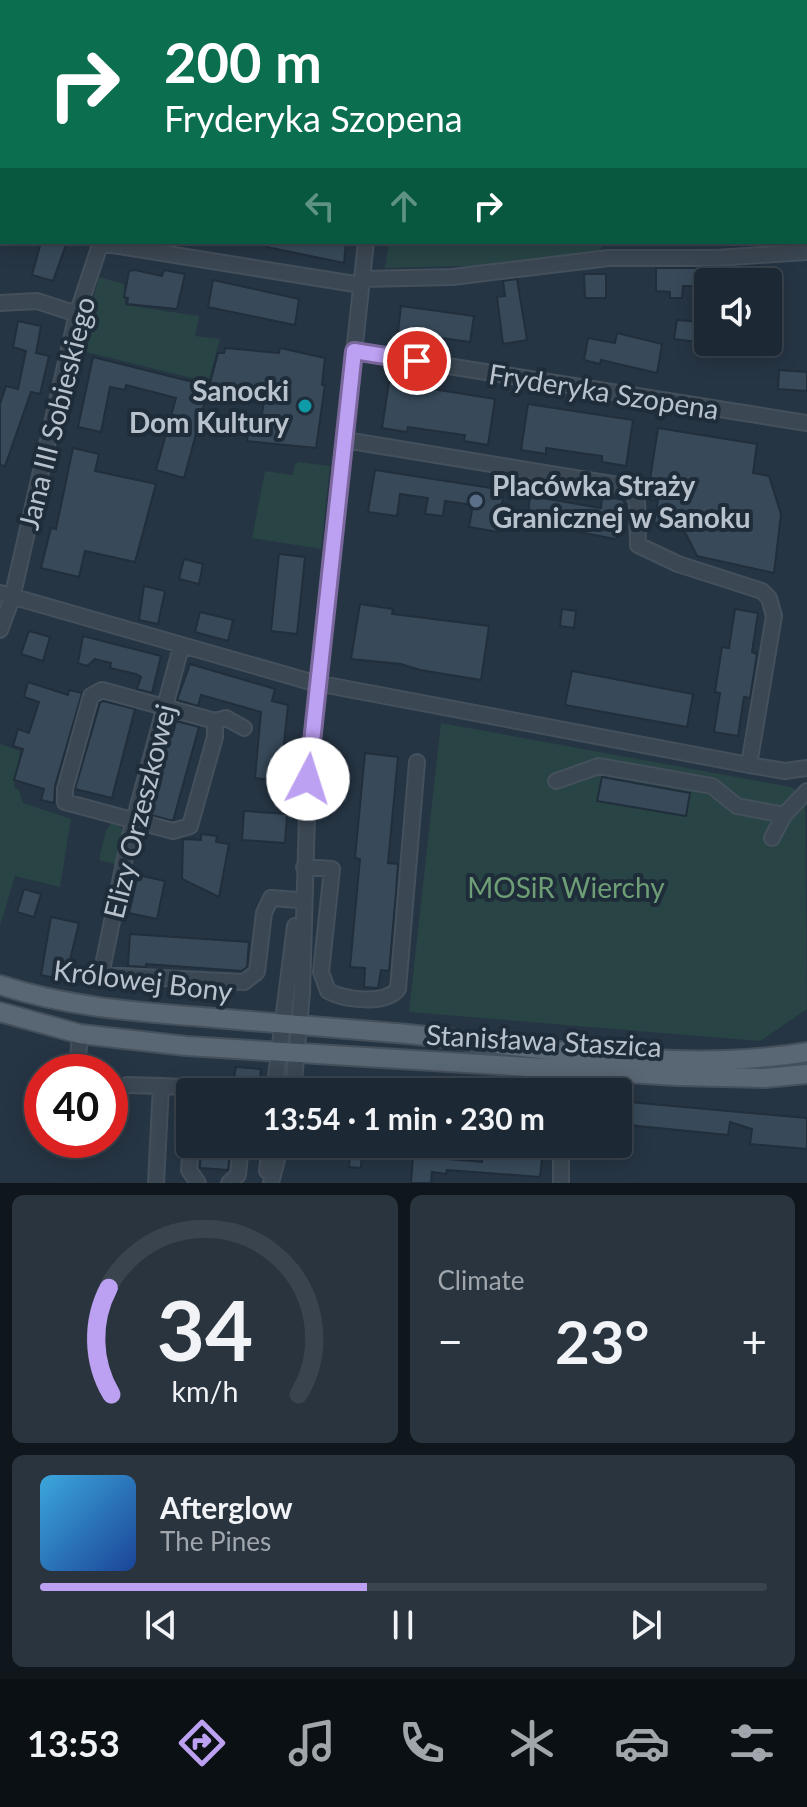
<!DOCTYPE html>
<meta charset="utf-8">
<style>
:root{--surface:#1c2833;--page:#29343f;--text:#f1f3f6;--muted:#a0a6ac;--line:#3a444e;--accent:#bca0f2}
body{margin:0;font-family:Lato,sans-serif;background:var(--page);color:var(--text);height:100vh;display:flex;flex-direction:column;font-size:30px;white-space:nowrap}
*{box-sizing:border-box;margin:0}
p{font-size:26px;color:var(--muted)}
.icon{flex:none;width:44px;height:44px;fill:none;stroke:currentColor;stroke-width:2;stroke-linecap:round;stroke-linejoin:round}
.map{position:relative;height:1183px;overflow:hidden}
.panel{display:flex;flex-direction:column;gap:12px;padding:12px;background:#0f161c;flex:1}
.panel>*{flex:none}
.banner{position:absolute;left:0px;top:0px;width:808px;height:244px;box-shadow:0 4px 20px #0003,0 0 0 2px var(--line);background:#0b6e4f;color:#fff;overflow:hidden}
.buttons{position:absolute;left:694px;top:268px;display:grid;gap:16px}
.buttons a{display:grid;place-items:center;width:88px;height:88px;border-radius:8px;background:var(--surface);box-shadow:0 4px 20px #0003,0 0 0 2px var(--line);font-size:40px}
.speed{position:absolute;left:24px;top:1054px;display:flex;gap:16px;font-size:40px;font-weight:700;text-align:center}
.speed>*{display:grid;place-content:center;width:104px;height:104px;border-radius:50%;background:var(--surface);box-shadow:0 4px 20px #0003,0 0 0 2px var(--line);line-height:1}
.speed .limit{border:12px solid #d22;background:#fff;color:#111}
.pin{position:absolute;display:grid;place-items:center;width:68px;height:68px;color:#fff;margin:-34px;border:4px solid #fff;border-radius:50%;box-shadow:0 2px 8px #0007}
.me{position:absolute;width:88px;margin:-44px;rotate:5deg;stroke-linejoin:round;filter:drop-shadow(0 0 6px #0008)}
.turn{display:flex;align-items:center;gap:28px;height:168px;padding:0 32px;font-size:36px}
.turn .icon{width:104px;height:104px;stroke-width:2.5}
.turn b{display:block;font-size:56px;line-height:68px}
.lanes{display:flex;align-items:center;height:76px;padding:0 32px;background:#0003;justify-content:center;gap:40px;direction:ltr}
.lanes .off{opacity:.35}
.big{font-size:60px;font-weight:700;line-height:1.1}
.panel .card{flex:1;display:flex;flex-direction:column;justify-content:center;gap:12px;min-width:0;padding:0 28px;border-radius:12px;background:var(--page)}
.panel .dial{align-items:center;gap:0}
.dial svg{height:208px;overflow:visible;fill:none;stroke:var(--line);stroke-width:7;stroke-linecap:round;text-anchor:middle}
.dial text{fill:var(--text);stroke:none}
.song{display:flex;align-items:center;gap:24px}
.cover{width:96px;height:96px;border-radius:12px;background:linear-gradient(135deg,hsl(200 70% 55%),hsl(220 70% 35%))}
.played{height:8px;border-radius:4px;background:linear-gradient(90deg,var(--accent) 45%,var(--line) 45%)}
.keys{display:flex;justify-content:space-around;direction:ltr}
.heat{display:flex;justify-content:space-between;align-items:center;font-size:44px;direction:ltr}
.panel .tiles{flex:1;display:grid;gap:12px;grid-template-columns:1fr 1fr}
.card:last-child{grid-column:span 2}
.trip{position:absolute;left:176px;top:1078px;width:456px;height:80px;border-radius:8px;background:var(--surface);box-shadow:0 4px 20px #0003,0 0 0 2px var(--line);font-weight:700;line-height:80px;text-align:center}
.tab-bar{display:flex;height:128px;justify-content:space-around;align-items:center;background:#0b1014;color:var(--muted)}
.tab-bar .icon{width:56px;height:56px}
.tab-bar .on{color:var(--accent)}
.tab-bar b{font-size:36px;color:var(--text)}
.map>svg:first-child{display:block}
</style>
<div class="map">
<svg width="807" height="1183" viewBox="0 0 807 1183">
<rect width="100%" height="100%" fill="#263544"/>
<path fill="#284445" d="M0,0L54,2H2L0,164Z
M411,0H807V145L806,2Z
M389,242H601L602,248L595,254L510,265L385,268Z
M99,277L124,284L125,305L199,316L195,336L220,339L208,382L78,350Z
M299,462L330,466L321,549L252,538L265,471L293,475L295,464Z
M441,723L791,787L805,797L807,1009L760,1041L409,1012Z
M0,744L20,751L14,787L19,791L23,803L71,819L60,887L15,876L0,926Z
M114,821L124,831L115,864L99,860L106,830Z"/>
<path fill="#384a5a" stroke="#212e3b" stroke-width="2" d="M41,242H67L53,281L32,275Z
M267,242H346L344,263L267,247Z
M656,268H697V286H683L682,298H670V292L656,291Z
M746,269V282H725V270Z
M135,270L162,276L164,270L185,274L177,309L127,304L128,298L124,297L129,271Z
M584,274H606V298H585Z
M517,279L527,340L503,344L497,297L505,296L503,281Z
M213,280L299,299L295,325L208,307Z
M401,306L474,316L470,342L398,332Z
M677,320L700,322L697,342L674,339Z
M18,321L41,326L36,353L49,356L40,394L31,392L5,466L0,465V404L6,386L18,389L26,351L13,347Z
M617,333L662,344L657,373L601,360L600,364L584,360L588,338L615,343Z
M225,348L279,353L280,348L325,358L322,385H325L316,448L247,441L250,420L261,421L265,394L209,387L218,353H224Z
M93,357L209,386L184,478L156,470L176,398L126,385L125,390L110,387L101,432L78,427Z
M779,370L807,372V391L778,389Z
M389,382L495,399L488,445L464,441L465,435L408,427L407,432L382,428Z
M528,404L633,420L626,466L602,462V456L546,448V454L521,450Z
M658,428L757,444L753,473L769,476L781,514L774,573L697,556L686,534L673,525L654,523L658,501L647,499Z
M73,448L99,454L95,471L156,484L135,562L85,551L79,577L41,568L51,528L56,529Z
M375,470L504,490L498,532L469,527L473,505L445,501L443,516L425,514L428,498L400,494L397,516L368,512Z
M530,496L601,508L602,496L623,500L627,509L626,531L615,539L527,522Z
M279,554L305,557L297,634L271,631Z
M184,559L203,564L199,584L179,579Z
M144,586L165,591L158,624L139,620Z
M360,604L393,609L392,614L489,626L481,680L420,670L401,664L351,659Z
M562,609L576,611L574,628L560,626Z
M735,609L758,613L752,652L757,654L750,698L744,697L738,736L714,732L720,693L715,692L722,647L729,648Z
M200,612L233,620L228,641L195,632Z
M29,631L50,637L43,661L21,654Z
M83,636L161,656L152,693L137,689L141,677L136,674L110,668L111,663L95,659L87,666L78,663Z
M190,664L275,689L272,701L288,705L280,781L255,778L261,712L201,695L198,706L177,700Z
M572,671L693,694L687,727L565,705Z
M28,682L68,695L69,690L82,693L55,786L54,803L41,800L44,789L14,780L23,749L13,746L18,729L29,733L39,702L24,697Z
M103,701L135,709L112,798L75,789L100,703Z
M176,721L199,727L173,821L151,815L170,729L174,730Z
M365,753L398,757L388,863L398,864L396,893L389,971L381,970L378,988L364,987L365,968L350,967L360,859L355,858Z
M602,777L690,793L686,816L597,801Z
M244,811L287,814L285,843L242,840Z
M201,834L217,836L216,842L229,844L219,897L182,879L183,839L201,840Z
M138,875L165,881L157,919L129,913Z
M24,889L41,894L34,917L17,912Z
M51,917L79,923L65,980L41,975Z
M130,934L249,942L247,967L242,971L146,964V967L128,966Z
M236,1067L261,1069L259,1092H231Z
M383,1077L419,1080L418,1092H382Z
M618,1101L807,1118V1149L750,1144L752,1129L730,1122L728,1135L618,1124Z
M201,1144H231L228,1170L200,1168Z
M311,1144H362L361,1168L349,1167L350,1156L310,1152Z
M483,1146L543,1150L540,1177L447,1170L446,1174L432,1172L431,1183H411L413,1156L482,1162Z"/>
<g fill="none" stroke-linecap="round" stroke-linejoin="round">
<g stroke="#44505c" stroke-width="18">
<path id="minor" d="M193,0L197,2
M374,0L385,2
M210,2L211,0
M0,224L2,216
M100,243L361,285
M362,279L452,277L609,258H716L806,252
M0,303L37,301L77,314
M354,351L807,423
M345,440L630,487L637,502L638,545L678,564L762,591L769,598L774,616L749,765
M0,593L311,682L749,765L785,771L807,768
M0,630L12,598L77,314L101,242
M181,647L128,843L101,975L244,982L257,972L264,913L271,898L299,900
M102,690L215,721V737L190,826L173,831L65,802V789L91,696Z
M215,721L226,718L244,728
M556,781L599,766L712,786L737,806L784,815
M772,838L784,815L807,791
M304,867L332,869L321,972L328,991C345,1000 385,1005 398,989L417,762
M560,1070V1092
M77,1072L80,1034
M127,1085L161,1086
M274,1092L295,926
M293,1092L302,993L308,779L366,242
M191,1144L189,1170L198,1183
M561,1144V1183
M267,1171L270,1144
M156,1183L161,1086L184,1087L190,1092
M229,1183L238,1175L241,1144
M271,1183L281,1144"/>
</g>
<g stroke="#44505c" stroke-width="22">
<path id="major" d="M0,985C70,1008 142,1012 215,1018C276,1023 336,1028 396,1033C532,1045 672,1075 807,1052
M0,1012L80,1034L186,1046L677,1076L765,1078L807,1074"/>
</g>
<use href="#minor" stroke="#3b4753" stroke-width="14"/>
<use href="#major" stroke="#596673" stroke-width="18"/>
</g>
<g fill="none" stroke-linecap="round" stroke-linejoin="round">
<g stroke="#7a689d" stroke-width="20">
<path id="route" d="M308,779L354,351L417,361"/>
</g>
<use href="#route" stroke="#bca0f2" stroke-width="14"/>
</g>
<circle fill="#0f9aa8" stroke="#1f2c39" stroke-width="3" cx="305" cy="406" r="8"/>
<circle fill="#5c6f8a" stroke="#1f2c39" stroke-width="3" cx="476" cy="501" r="8"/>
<g text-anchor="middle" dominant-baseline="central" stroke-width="8" stroke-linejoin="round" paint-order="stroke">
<g font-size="28" font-weight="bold" fill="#b8c2cd" stroke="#1f2c39" text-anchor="end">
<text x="289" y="390">Sanocki<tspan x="289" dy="32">Dom Kultury</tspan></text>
<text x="492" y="485" text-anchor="start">Placówka Straży<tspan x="492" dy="32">Granicznej w Sanoku</tspan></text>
</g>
<g font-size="28" fill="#b8c2cd" stroke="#1f2c39">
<text transform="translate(604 391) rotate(9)">Fryderyka Szopena</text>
<text transform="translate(56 413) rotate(-76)">Jana III Sobieskiego</text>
<text transform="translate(139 811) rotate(-76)">Elizy Orzeszkowej</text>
<text transform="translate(143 980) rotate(7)">Królowej Bony</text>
<text transform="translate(544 1040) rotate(3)">Stanisława Staszica</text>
</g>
<g font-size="28" fill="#6e9e75" stroke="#1f2c39">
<text x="566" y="887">MOSiR Wierchy</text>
</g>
</g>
</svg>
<div class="buttons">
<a><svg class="icon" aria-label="sound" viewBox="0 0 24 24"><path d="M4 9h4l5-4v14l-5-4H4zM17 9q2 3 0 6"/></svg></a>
</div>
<div class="speed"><div class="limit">40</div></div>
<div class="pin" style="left:417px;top:361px;background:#d93025"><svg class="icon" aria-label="arrive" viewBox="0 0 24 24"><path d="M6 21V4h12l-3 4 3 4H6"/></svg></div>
<svg class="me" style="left:308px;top:779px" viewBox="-20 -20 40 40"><circle r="19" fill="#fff"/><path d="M0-13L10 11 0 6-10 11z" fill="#bca0f2"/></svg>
<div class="trip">13:54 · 1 min · 230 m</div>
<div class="banner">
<div class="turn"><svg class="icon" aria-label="right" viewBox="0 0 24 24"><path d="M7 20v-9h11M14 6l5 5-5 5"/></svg><div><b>200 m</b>Fryderyka Szopena</div></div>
<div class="lanes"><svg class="icon off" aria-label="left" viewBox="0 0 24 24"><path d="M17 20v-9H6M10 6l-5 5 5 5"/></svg><svg class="icon off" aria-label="ahead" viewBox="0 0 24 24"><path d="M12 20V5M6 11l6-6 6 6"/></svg><svg class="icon" aria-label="right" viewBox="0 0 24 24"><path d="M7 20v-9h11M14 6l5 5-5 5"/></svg></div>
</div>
</div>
<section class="panel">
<div class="tiles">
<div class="card dial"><svg viewBox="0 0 100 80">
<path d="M14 69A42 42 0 1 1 86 69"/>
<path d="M14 69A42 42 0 0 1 13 28" stroke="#bca0f2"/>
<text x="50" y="56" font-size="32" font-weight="700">34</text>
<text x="50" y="72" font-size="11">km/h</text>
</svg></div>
<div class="card"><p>Climate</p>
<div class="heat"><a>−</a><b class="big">23°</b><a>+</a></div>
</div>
<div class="card">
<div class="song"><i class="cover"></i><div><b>Afterglow</b><p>The Pines</p></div></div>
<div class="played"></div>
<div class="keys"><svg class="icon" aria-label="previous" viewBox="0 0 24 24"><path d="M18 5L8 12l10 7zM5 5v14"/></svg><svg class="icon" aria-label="pause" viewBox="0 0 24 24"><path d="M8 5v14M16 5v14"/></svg><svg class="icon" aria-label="next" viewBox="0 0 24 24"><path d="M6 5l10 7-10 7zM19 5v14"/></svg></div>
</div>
</div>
</section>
<nav class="tab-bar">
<b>13:53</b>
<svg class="icon on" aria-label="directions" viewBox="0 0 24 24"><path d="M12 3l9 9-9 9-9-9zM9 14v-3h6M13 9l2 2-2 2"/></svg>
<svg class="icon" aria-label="music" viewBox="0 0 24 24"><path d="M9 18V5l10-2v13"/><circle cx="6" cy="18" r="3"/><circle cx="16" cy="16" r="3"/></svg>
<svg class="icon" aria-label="phone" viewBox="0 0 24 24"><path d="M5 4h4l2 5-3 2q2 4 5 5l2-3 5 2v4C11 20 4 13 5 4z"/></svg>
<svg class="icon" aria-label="climate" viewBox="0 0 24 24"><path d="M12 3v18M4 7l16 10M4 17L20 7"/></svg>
<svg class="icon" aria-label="car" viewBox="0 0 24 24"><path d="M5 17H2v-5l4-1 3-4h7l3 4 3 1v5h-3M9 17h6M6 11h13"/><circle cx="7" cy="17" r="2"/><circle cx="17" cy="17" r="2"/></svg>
<svg class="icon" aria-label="filters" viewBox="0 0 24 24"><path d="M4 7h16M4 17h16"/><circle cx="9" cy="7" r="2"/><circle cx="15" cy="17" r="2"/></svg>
</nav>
